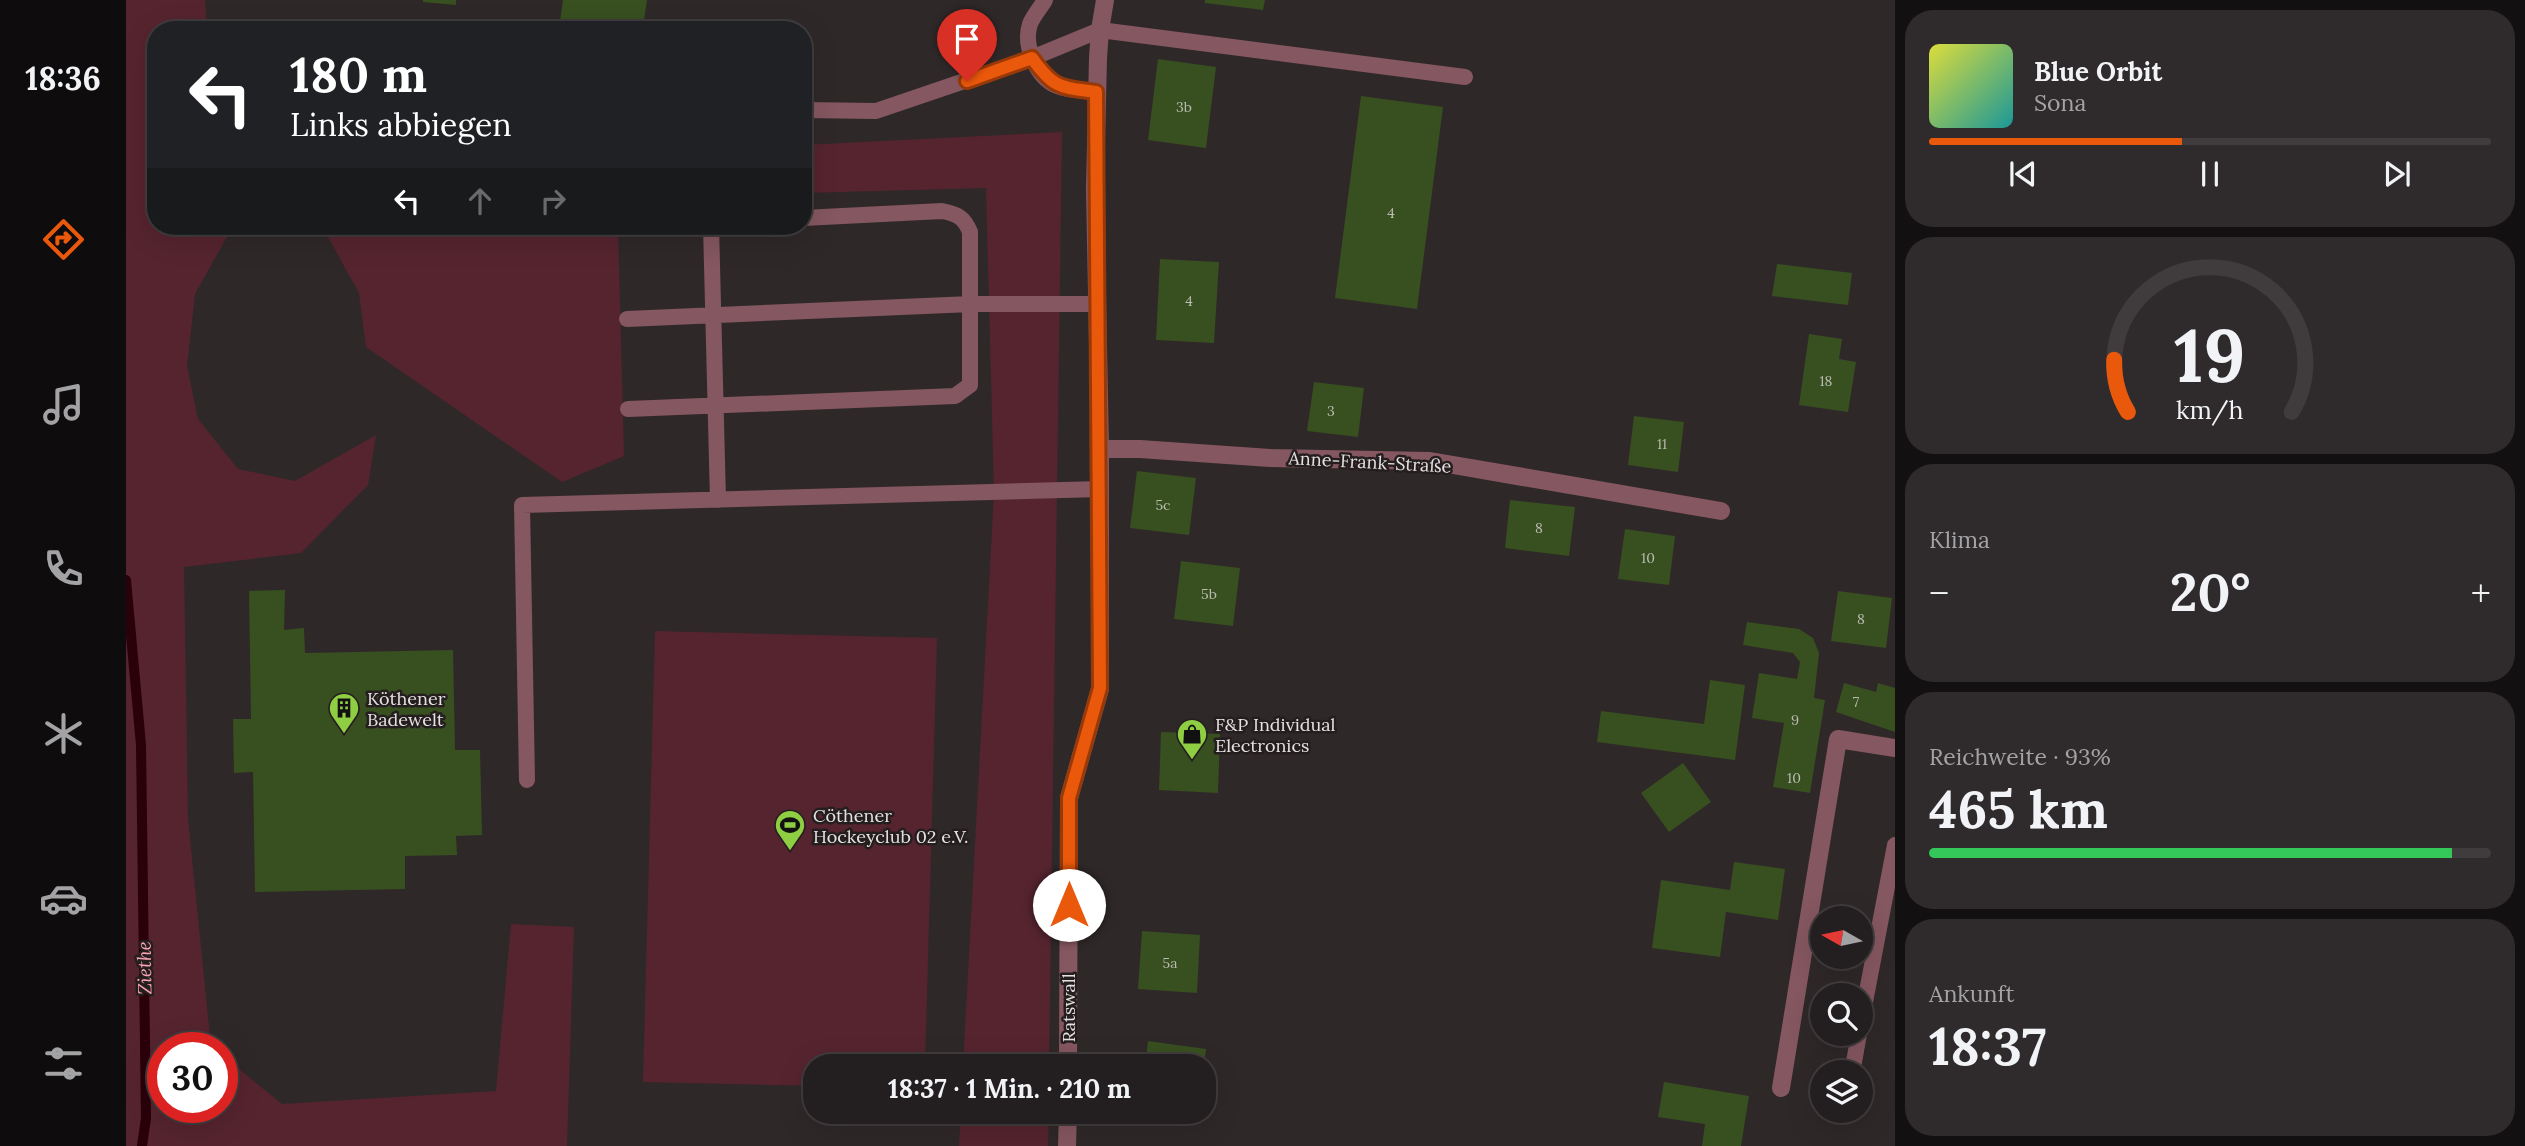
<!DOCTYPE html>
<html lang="de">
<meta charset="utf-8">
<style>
:root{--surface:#231e1f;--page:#2f2b2c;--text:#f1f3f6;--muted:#a3a2a4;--line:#403c3d;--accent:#ea580c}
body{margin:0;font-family:Lora,serif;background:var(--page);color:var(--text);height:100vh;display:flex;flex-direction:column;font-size:26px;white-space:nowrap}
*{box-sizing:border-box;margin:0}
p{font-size:23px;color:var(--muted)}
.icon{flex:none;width:38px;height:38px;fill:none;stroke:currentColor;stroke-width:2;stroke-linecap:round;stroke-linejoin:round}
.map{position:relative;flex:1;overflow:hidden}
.details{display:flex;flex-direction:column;gap:10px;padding:10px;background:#131011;width:630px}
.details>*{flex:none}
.banner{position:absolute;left:21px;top:21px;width:665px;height:214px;border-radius:28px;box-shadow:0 7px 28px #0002,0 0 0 2px var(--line);background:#202124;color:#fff;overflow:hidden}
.needle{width:46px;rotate:279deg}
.fabs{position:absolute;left:1684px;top:906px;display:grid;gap:14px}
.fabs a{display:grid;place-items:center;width:63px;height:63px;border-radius:50%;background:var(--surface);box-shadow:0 7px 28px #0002,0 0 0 2px var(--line);font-size:35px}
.speed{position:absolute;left:21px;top:1032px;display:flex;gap:14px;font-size:35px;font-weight:700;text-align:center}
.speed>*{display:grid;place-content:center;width:91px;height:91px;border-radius:50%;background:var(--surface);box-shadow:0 7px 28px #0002,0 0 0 2px var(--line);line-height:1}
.speed .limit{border:10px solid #d22;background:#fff;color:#111}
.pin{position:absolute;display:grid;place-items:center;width:60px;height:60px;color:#fff;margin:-72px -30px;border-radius:50% 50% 50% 0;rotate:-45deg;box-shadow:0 0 7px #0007}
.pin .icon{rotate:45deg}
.me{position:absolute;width:77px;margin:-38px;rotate:0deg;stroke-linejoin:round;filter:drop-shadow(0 0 5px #0008)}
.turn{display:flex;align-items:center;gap:24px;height:147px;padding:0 28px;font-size:32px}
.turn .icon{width:91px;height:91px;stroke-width:2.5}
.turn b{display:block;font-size:49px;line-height:60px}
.lanes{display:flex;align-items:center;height:66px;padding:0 28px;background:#0003;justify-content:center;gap:35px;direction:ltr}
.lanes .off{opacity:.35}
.big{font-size:52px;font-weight:800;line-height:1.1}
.details .card{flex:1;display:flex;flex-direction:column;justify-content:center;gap:10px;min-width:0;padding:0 24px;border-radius:28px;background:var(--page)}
.details .dial{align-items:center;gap:0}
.dial svg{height:182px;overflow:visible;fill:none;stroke:var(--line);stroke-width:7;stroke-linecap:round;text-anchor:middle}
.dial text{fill:var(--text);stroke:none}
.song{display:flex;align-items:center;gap:21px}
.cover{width:84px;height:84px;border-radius:10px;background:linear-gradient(135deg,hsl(60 70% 55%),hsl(180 70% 35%))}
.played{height:7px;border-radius:4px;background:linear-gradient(90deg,var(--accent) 45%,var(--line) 45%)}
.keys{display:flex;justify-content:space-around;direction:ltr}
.heat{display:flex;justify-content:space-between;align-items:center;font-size:38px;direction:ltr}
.charge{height:10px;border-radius:5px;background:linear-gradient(90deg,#34c759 93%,var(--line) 0)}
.trip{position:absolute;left:677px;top:1054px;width:413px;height:70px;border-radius:28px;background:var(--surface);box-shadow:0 7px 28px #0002,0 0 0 2px var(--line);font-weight:800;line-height:70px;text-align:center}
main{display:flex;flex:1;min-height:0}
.menu{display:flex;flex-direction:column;width:126px;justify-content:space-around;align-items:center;background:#0e0c0c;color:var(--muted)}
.menu .icon{width:49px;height:49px}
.menu .current{color:var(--accent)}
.menu b{font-size:32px;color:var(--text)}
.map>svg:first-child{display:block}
</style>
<main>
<nav class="menu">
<b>18:36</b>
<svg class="icon current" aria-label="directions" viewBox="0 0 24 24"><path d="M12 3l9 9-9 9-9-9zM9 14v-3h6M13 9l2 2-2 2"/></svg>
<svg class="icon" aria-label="music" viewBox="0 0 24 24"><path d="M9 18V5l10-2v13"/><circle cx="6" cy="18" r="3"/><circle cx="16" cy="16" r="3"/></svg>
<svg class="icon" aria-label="phone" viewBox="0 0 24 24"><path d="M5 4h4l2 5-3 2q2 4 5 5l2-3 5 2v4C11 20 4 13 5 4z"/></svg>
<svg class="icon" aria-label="climate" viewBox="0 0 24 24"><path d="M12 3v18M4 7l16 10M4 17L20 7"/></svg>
<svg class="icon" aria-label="car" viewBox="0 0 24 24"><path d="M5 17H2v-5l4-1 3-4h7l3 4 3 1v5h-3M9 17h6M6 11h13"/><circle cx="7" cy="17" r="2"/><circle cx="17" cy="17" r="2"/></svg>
<svg class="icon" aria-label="filters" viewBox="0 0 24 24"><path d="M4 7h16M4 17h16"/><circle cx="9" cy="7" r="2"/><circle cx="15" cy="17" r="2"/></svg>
</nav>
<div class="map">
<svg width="1769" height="1146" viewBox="0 0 1769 1146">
<rect width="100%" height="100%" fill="#2f2829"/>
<path fill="#55242f" d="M0,0H79L81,30H30V226H107L69,294L61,366L72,419L112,469L169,481L250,435L242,485L175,553L58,567L62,819L85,1046L88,1048H37V1108H96V1055L156,1104L370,1091L385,924L448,927L441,1146H0Z
M936,132L923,1066H837L868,493L860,188L677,193V145Z
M193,226H492L498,456L436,482L240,347L233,293L197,228Z
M529,631L811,638L799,1066H690L689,1086L517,1082Z
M835,1111H923L922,1146H833Z"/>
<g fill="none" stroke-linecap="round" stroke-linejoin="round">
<path stroke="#2a000b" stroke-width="10" d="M0,580L15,745L20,1118L16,1146"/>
</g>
<path fill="#384f20" d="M297,0H330V5L297,2Z
M437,0H521L517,27L463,19L462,30L433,28Z
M1079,0H1139L1137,10L1079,3Z
M1032,59L1090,67L1080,148L1022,140Z
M1235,96L1317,107L1291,309L1209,298Z
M1034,259L1093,262L1088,343L1030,340Z
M1651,264L1726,273L1722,305L1646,296Z
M1683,334L1716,339L1713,359L1730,362L1722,412L1673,405Z
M1188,382L1238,388L1232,437L1181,431Z
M1508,416L1558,422L1552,472L1502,465Z
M1011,471L1070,478L1063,535L1004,528Z
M1384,500L1449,507L1443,556L1379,548Z
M1499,529L1549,536L1543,585L1492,579Z
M1055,561L1114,568L1107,626L1048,619Z
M159,590L158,630L178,628L179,653L327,650L329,750H354L356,835L330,836L331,855L279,856V889L129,892L127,772L108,773L107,719H125L123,591Z
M1712,591L1766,598L1760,648L1705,641Z
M1621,622L1673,629L1687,638L1693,653L1688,698L1699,700L1684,793L1647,787L1658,723L1626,718L1633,673L1671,679L1674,662L1667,653L1617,645Z
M1584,680L1619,685L1609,760L1471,742L1475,711L1578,724Z
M1718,683L1750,692L1752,683L1769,688V732L1710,712Z
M1035,732L1094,734L1092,793L1033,790Z
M1557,763L1585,802L1543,832L1515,793Z
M1608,862L1659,869L1652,920L1600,912L1594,957L1526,948L1535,880L1604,890Z
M1016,931L1074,935L1071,993L1012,989Z
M1022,1041L1080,1049L1078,1066H1019Z
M1538,1082L1623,1096L1615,1146H1576L1579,1124L1532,1117Z"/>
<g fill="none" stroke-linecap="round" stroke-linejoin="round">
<path stroke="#855760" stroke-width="16" d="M919,0C915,7 907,16 904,24C897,45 910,77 931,86C942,91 958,90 970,92
M677,110L750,111L906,58L974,30L1339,77
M585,226L592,500
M501,319L845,304H972
M502,409L829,396L844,385V232C838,217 831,214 816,211L677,218
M401,780L396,505L974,489
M1734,1028L1769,845
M1726,1073L1733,1034"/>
<path stroke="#855760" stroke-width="18" d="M974,449H1014L1144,458L1304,461L1595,511
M942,1066L943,798L974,689V449L969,189L972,58L974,30L979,0
M1655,1088L1712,739L1769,748
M941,1146L942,1111"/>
</g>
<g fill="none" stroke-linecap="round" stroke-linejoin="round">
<g stroke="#983908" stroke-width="18">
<path id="route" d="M841,81L906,58C928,89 934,87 970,92L974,688L943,798V905"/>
</g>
<use href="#route" stroke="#ea580c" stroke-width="12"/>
</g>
<defs>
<g id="building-pin" transform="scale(1.575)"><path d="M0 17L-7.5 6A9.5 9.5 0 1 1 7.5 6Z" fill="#8fcd42" stroke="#251e1f"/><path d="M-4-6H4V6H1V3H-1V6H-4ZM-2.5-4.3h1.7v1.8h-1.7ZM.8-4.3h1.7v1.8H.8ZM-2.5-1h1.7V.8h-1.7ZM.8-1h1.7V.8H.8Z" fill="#111"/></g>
<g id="shop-pin" transform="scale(1.575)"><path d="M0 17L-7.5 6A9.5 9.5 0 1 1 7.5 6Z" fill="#8fcd42" stroke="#251e1f"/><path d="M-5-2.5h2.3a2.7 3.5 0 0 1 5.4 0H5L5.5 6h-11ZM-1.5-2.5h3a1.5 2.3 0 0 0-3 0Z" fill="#111"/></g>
<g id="stadium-pin" transform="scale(1.575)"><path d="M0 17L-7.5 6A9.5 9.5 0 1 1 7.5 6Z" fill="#8fcd42" stroke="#251e1f"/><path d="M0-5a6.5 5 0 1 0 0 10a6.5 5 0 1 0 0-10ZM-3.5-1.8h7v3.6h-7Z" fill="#111"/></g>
</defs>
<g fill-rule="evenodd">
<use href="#building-pin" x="218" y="708"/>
<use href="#shop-pin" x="1066" y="734"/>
<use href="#stadium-pin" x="664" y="825"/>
</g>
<g text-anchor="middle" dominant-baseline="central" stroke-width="5" stroke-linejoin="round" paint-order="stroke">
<g font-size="14" fill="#babcb1">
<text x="1058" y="107">3b</text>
<text x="1265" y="213">4</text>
<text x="1063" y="301">4</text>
<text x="1700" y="381">18</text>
<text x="1205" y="411">3</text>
<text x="1536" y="444">11</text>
<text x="1037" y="505">5c</text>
<text x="1413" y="528">8</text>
<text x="1522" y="558">10</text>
<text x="1083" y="594">5b</text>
<text x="1735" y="619">8</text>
<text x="1730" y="702">7</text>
<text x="1669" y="720">9</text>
<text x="1668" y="778">10</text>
<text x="1044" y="963">5a</text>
</g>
<g font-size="18" fill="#e5e0e1" stroke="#251e1f">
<text transform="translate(1244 462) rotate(3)">Anne-Frank-Straße</text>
<text transform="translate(942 1008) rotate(-90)">Ratswall</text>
</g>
<g font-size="18" fill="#e5e0e1" stroke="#251e1f" text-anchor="start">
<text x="241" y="698">Köthener<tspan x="241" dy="21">Badewelt</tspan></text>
<text x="1089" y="724">F&amp;P Individual<tspan x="1089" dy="21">Electronics</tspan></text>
<text x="687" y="815">Cöthener<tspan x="687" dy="21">Hockeyclub 02 e.V.</tspan></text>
</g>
<g font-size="19" font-style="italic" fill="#faa2b2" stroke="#251e1f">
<text transform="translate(18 968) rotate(-91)">Ziethe</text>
</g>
</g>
</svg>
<div class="fabs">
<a><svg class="needle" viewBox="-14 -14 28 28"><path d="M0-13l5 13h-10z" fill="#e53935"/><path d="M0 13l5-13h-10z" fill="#a3a2a4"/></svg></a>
<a><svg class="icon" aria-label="search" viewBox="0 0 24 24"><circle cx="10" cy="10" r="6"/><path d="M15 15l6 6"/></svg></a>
<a><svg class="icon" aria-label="layers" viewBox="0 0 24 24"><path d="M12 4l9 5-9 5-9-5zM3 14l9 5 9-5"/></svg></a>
</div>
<div class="speed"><div class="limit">30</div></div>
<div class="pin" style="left:841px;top:81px;background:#d93025"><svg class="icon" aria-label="arrive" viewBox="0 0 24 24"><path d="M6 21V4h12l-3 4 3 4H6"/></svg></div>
<svg class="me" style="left:943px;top:905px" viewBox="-20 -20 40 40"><circle r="19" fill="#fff"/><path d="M0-13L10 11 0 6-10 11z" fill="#ea580c"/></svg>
<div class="trip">18:37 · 1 Min. · 210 m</div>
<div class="banner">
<div class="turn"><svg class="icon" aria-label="left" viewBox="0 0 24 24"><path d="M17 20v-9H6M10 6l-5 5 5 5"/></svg><div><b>180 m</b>Links abbiegen</div></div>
<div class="lanes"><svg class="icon" aria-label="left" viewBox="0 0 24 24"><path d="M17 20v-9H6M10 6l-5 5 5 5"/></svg><svg class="icon off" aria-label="ahead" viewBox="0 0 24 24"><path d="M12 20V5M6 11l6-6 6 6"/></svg><svg class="icon off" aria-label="right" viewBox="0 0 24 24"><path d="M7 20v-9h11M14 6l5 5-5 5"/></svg></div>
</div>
</div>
<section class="details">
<div class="card">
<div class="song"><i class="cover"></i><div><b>Blue Orbit</b><p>Sona</p></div></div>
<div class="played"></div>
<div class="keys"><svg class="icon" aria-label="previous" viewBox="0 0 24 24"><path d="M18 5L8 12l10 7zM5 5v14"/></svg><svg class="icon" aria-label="pause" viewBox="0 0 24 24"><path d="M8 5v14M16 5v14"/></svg><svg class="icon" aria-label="next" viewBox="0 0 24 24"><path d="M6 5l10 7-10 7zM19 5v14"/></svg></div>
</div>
<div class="card dial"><svg viewBox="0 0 100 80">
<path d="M14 69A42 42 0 1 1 86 69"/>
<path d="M14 69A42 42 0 0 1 8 46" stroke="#ea580c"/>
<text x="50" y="56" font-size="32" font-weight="700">19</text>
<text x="50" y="72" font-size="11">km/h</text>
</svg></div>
<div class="card"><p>Klima</p>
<div class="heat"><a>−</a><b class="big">20°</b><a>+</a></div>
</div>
<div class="card"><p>Reichweite · 93%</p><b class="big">465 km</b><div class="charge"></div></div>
<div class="card"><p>Ankunft</p><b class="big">18:37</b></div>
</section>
</main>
